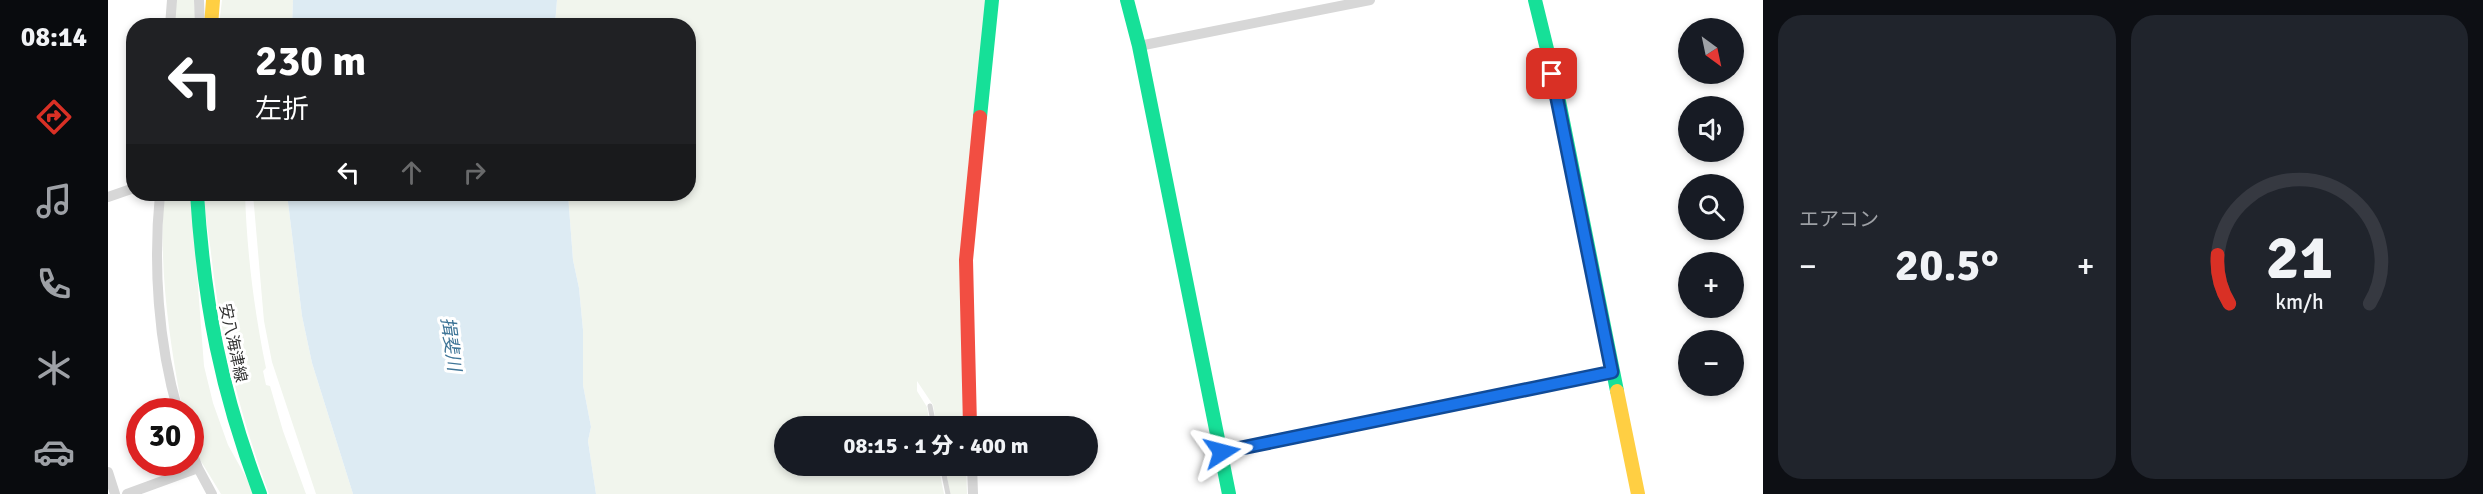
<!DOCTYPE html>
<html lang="ja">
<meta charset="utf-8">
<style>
:root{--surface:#171b24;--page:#20242c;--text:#f1f3f6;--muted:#9ea1a6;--line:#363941;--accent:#d93025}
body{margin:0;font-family:Signika,"Noto Sans JP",sans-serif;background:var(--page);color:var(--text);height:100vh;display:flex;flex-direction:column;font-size:22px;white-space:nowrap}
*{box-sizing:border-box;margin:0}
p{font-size:20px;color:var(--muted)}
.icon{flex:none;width:33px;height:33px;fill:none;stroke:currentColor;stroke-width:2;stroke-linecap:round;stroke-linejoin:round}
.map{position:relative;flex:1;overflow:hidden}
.details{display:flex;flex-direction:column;gap:15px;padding:15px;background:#0d0f14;width:720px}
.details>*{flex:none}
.top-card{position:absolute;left:18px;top:18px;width:570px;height:183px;border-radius:24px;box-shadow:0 3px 9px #0003;background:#202124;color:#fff;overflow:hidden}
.needle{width:39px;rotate:147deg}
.tools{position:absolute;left:1570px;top:18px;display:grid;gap:12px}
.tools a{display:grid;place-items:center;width:66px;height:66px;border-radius:50%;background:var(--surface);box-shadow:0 3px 9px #0003;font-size:30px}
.speed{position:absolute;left:18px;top:398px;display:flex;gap:12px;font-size:30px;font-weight:700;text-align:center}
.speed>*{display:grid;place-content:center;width:78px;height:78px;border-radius:50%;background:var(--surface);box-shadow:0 3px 9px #0003;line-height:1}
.speed .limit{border:9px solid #d22;background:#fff;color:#111}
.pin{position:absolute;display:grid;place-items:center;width:51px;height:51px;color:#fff;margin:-26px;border-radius:12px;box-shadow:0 3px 9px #0006}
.me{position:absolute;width:66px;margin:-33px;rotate:81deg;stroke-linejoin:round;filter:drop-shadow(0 0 4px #0008)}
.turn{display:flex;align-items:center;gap:21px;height:126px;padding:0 30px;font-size:27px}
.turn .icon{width:78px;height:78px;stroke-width:2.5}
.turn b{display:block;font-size:42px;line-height:51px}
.lanes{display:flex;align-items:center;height:57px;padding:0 30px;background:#0003;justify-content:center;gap:30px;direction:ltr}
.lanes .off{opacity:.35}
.big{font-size:45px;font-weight:800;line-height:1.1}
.details .tile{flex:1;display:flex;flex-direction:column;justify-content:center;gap:9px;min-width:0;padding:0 21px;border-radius:24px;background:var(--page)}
.details .dial{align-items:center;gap:0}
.dial svg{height:156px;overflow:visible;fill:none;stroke:var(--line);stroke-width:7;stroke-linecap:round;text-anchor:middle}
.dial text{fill:var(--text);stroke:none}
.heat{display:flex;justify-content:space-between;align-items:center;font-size:33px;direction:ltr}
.details .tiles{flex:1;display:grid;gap:15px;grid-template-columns:repeat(2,1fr)}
.trip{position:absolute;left:666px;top:416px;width:324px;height:60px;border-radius:30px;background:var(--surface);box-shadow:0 3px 9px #0003;font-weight:800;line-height:60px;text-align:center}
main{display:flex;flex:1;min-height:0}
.tab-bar{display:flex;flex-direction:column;width:108px;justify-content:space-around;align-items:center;background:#090b0e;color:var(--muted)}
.tab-bar .icon{width:42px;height:42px}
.tab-bar .current{color:var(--accent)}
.tab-bar b{font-size:27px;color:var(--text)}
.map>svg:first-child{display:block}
</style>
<main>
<nav class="tab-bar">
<b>08:14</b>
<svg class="icon current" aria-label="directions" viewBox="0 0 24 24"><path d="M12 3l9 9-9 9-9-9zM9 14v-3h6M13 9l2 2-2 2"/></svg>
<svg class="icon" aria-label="music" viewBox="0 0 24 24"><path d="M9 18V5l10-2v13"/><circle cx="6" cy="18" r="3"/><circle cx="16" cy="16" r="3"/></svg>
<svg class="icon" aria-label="phone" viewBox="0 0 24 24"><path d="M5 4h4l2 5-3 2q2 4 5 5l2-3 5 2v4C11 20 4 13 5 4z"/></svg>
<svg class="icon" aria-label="climate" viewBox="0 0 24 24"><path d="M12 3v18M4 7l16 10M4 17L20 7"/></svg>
<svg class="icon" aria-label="car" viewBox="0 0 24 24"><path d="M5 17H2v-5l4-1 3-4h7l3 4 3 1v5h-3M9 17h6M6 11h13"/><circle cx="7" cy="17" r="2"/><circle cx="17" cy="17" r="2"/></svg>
</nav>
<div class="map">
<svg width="1655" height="494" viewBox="0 0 1655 494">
<rect width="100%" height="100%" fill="#fff"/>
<path fill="#f1f5ed" d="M68,0H86L88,25L66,26Z
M114,0H185L184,25L111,26Z
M449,0H880L860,166L857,426H829L825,405L809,381V391L819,407L822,426H676V465H830L836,494H488L480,441L483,427L475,385V330L471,288L465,260L460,194H580V26H447Z
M56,194H83L96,366L105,403L120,445L139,479L145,494H113L91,458L83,432L82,411H76L73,402C60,332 51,265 56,194Z
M97,194H137C139,253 146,310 158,368L155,371L158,385L162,386L175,431L198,494H161C132,415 112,337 103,253C101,234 96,213 97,194Z
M145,194H179L194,316L204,363L245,494H208L164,362L156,321Z
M837,465H858L859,494H842Z"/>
<path fill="#ddebf3" d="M185,0H449L447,25L184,26Z
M179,194H460L465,260L471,288L475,330V385L483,427L480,441L488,494H245L204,363L194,316Z"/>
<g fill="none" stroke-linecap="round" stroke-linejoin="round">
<path stroke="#d7d7d7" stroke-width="5" d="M822,406L826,426
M834,465L840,494"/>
<path stroke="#d7d7d7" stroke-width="10" d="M91,0L92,26
M62,26L64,0
M1031,46L1262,0
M52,194C45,264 50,343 70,411
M0,197L26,188
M1114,452L1504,372
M864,465L865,494
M90,468L104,494
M0,472L7,494
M19,494L90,468L82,447"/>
<path stroke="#16e098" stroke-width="14" d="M1019,0L1031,46L1121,494
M1427,0L1448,86L1509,391
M872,117L884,0
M89,194C96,304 113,391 152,494"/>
<path stroke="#ffcf43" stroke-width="14" d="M103,26L105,0
M1509,391L1530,494"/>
<path stroke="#f24e42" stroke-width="14" d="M862,426L858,260L872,117"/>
</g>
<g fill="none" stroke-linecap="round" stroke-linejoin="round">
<g stroke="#114b97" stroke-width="15">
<path id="route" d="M1114,452L1504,372L1444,74"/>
</g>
<use href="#route" stroke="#1a73e8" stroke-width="10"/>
</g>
<g text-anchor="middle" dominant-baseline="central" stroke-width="6" stroke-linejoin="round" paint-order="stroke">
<g font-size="16" fill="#333" stroke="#fff">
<text transform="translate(125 343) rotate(78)">安八海津線</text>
</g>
<g font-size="18" font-style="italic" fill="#3f7597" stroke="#fff">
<text transform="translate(343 344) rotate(82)">揖斐川</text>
</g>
</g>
</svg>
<div class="tools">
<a><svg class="needle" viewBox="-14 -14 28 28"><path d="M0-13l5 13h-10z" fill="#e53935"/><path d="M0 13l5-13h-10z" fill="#9ea1a6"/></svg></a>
<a><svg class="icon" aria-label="sound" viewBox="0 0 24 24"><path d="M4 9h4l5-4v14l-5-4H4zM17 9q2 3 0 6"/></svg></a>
<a><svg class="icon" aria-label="search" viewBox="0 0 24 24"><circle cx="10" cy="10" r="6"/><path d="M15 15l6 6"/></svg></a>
<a>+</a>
<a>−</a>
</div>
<div class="speed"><div class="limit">30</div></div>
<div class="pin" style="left:1444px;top:74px;background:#d93025"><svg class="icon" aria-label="arrive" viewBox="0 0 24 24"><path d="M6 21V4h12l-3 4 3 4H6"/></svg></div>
<svg class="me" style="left:1114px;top:452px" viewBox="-20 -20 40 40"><path d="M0-17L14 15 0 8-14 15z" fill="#1a73e8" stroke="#fff" stroke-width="4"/></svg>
<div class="trip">08:15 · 1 分 · 400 m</div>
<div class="top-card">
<div class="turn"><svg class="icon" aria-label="left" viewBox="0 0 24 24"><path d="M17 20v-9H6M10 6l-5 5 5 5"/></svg><div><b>230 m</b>左折</div></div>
<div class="lanes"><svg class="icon" aria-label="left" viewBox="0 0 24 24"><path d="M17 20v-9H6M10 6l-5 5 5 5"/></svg><svg class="icon off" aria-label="ahead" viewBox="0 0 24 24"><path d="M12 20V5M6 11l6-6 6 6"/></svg><svg class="icon off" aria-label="right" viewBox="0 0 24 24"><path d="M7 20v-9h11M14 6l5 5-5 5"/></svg></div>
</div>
</div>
<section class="details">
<div class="tiles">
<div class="tile"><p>エアコン</p>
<div class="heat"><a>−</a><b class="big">20.5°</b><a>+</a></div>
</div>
<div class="tile dial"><svg viewBox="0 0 100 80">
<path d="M14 69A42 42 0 1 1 86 69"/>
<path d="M14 69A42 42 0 0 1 8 44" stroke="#d93025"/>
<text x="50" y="56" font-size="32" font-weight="700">21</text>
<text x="50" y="72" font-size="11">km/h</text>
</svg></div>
</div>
</section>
</main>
